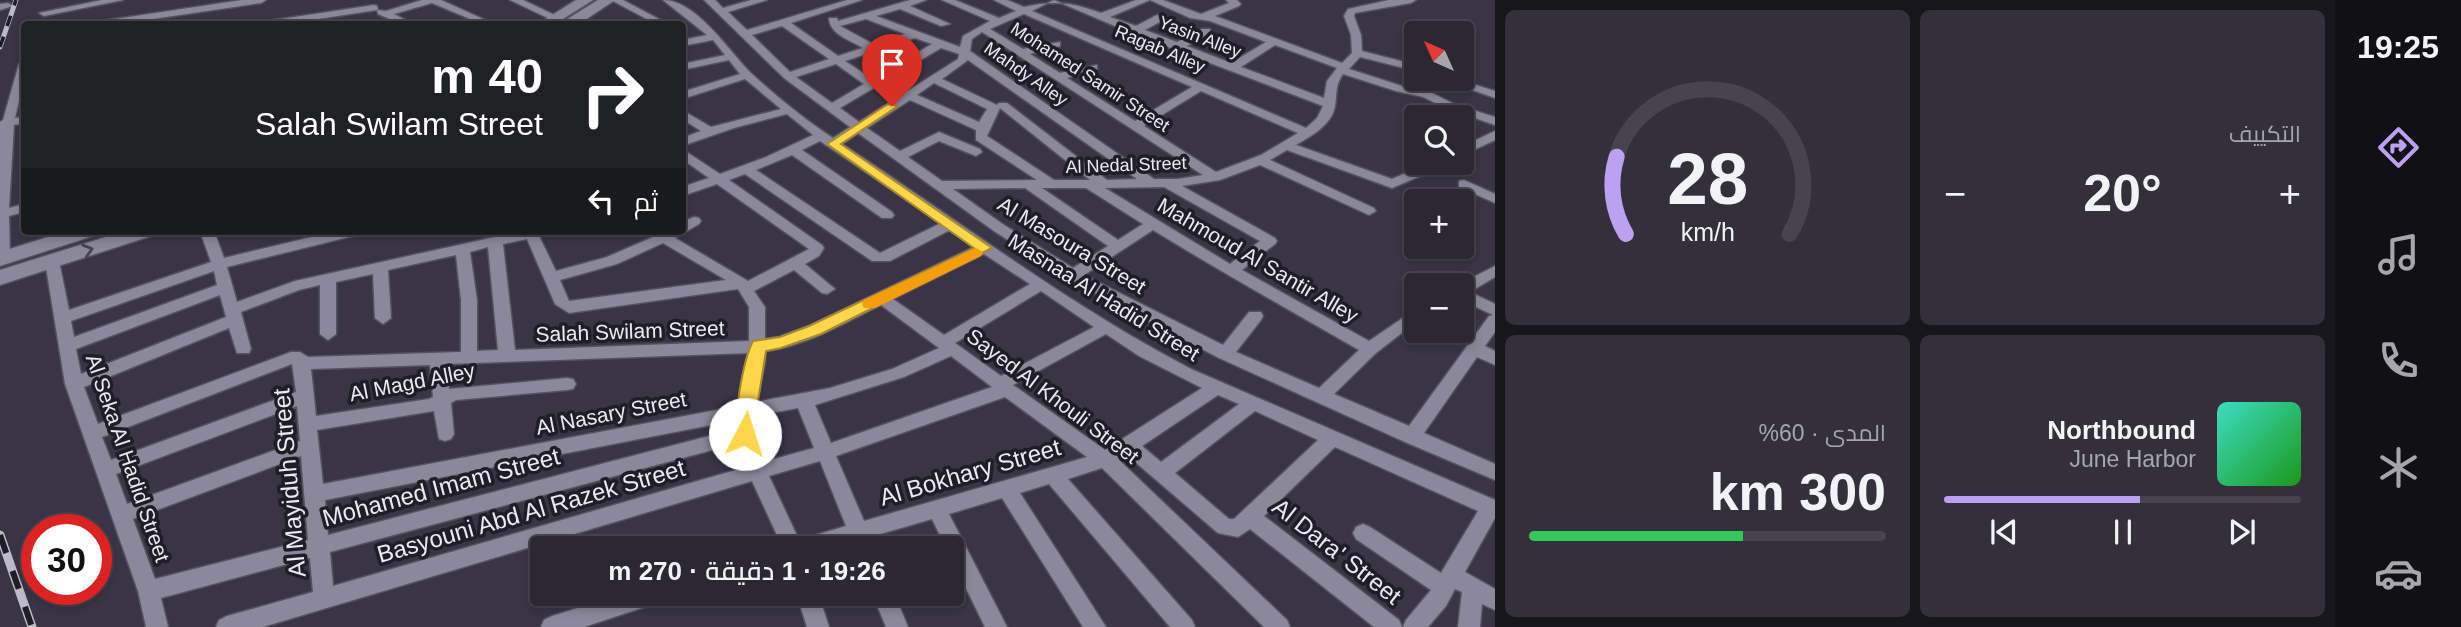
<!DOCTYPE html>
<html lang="ar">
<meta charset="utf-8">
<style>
:root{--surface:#2b2834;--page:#33303c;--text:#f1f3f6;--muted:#a6a6ac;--line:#47444f;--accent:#bca0f2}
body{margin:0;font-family:Helvetica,Cairo,sans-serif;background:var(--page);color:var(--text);direction:rtl;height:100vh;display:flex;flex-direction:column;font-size:26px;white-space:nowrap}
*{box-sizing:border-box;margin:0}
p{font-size:23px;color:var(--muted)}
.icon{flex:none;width:38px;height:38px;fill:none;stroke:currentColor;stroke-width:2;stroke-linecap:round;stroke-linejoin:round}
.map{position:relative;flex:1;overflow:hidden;direction:ltr}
.sheet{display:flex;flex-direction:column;gap:10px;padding:10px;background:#18161d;width:840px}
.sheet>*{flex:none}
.banner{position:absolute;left:21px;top:21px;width:665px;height:214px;border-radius:7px;box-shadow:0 4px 10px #0003,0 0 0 2px var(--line);direction:rtl;background:#202124;color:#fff;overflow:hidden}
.needle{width:46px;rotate:315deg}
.tools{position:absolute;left:1404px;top:21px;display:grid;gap:14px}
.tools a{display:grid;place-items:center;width:70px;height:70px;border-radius:7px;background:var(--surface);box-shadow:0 4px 10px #0003,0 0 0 2px var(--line);font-size:35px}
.speed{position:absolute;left:21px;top:514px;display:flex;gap:14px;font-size:35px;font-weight:700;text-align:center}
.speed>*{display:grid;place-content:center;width:91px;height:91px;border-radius:50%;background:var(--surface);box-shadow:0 4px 10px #0003,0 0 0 2px var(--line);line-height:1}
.speed .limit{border:10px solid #d22;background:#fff;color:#111}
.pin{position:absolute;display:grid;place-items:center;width:60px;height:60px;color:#fff;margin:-72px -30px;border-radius:50% 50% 50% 0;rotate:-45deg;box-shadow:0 0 7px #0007}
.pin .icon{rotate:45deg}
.me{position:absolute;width:77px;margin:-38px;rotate:5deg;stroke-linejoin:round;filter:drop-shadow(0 0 5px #0008)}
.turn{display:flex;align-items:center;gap:24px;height:147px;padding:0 28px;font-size:32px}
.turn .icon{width:91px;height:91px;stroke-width:2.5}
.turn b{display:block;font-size:49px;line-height:60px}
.then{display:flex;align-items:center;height:66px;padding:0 28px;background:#0003;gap:14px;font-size:26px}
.big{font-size:52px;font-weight:600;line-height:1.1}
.sheet .widget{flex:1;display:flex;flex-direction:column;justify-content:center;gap:10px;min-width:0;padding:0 24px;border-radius:10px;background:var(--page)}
.sheet .dial{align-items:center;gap:0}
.dial svg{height:182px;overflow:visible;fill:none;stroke:var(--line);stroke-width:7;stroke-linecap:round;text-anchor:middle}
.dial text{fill:var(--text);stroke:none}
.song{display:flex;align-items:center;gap:21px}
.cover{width:84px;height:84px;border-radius:10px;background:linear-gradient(135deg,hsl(170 70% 55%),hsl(120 70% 35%))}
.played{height:7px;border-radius:4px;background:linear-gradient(90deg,var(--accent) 55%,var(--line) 55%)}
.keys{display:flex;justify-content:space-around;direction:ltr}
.heat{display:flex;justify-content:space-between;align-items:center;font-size:38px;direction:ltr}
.charge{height:10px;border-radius:5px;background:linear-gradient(90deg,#34c759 60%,var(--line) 0)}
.sheet .tiles{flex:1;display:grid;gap:10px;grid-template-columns:repeat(2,1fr)}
.trip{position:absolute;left:530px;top:536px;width:434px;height:70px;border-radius:7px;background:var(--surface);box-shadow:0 4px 10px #0003,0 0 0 2px var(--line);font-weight:600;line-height:70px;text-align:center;direction:rtl}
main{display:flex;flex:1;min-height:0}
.tab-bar{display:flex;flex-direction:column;width:126px;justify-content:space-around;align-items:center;background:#111015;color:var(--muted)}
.tab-bar .icon{width:49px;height:49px}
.tab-bar .on{color:var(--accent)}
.tab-bar b{font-size:32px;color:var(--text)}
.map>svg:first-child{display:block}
</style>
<main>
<nav class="tab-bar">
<b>19:25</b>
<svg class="icon on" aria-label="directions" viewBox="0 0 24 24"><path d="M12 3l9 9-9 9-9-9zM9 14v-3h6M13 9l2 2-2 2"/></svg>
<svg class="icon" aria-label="music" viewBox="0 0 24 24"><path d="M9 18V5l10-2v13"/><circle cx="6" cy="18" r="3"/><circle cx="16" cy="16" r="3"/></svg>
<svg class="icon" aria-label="phone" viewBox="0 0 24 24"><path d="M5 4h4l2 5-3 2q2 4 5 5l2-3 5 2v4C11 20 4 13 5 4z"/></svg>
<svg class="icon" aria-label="climate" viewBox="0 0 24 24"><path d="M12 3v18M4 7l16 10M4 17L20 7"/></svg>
<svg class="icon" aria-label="car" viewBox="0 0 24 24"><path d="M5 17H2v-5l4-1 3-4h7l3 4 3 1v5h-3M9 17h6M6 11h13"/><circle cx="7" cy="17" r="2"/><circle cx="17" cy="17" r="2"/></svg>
</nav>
<section class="sheet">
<div class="tiles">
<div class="widget"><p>التكييف</p>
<div class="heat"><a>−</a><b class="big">20°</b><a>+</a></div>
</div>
<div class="widget dial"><svg viewBox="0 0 100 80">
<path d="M14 69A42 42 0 1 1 86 69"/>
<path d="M14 69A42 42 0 0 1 10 35" stroke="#bca0f2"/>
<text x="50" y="56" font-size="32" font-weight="700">28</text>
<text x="50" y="72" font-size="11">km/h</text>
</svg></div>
<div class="widget">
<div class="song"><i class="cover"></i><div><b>Northbound</b><p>June Harbor</p></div></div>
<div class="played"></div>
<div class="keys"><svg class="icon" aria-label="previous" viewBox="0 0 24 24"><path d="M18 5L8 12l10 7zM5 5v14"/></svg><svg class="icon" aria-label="pause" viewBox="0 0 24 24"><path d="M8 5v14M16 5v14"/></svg><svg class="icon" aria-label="next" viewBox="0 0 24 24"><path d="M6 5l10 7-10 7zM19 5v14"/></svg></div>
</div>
<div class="widget"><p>المدى · 60%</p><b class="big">300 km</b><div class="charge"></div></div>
</div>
</section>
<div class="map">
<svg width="1495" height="627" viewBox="0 0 1495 627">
<rect width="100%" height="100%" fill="#393546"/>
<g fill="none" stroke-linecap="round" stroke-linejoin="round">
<g stroke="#555260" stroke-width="3">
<path id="street" d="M102,0H123L44,16L39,13Z
M242,0H266L261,3L119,24H97L102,21Z
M422,0H441L494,24H482L432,3L394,14L413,24H401L378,14L377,10L285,24H263L268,21L374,5L377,6L378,10L386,11Z
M510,0H523L561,18L552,20Z
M611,0H623L668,24H656Z
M663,0C697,0 731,54 752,74C777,97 805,120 833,138L850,127L784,78L704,0H715L723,8L751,0H767L728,12L747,30L847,0H862L791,23L838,56L863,48C850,40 829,34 829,18H837L838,21L910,0H926L910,6L950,24L941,26L900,9L876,16L960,47L963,36L990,21L942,0H955L999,18L1016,11L994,0H1007L1024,7C1055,0 1071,2 1101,13L1136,0H1150L1110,17L1136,26L1157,15H1165V19L1145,30L1177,42L1202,29H1210V33L1187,46L1231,63L1266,42L1210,21L1190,18L1150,0H1163L1201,14L1229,3L1226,0H1237L1241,4L1239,6L1215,16L1342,63L1352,53L1351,35L1344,16L1348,9L1389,0H1416L1411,3L1355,13L1354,16L1361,35L1362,51L1416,65V71L1360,57L1349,69L1402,86L1430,92L1454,104L1495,117V125L1446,108L1423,97L1396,91L1343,74C1335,85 1337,95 1335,106C1332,125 1311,136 1296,145L1392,179L1429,163H1445L1444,166L1392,188L1287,150L1270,160L1374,208L1376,211L1369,215L1260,165L1220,180L1182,186L1275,238L1277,241L1275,244L1242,270L1369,341L1416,309V322L1376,353L1334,394L1409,426L1489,316L1493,315L1461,300V285H1458L1495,266V277L1470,292L1495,304V332L1485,346L1495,351V365L1477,357L1424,433L1495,464V480L1405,442L1219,358L1068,279L994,231L858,133L842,144C957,219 1068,305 1191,369L1495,500V518L1465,572L1495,589V610L1482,604L1480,627H1458L1462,592L1455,589L1446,606L1428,627H1403L1406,620L1431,590L1356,539L1353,533L1356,527L1363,524L1370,527L1441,573L1478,511L1335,447L1264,516L1399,620L1402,627H1374L1250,529L1238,537L1218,533L1127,455L1119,460L1287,620L1290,627H1264L1102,468L1068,479L1192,620L1195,627H1170L1049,484L1020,493L1106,627H1083L1002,498L949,514L1007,627H985L952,560V548H946L932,519L870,537L875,548H855L852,542L834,548H783L752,481L263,627H216L219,620L227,616L313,592L310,558L161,598L168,627H146L138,591L65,384L45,261L47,258H57L59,261L69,310L211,262L200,231H214L224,258L337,231H363L361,234L227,267L237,302L295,281L522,231H549L539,236L556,271L607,257L653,237L646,231H682V222L694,217L699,218L701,221L699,224L675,238L748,281L809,249L717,184L682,196V187L709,178L682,159V149L720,174L766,157L813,135L787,114L734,128L682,146V138L701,131L682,119V110L711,127L781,109L745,79L682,99V92L740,74L729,60L682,70V64L725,55L713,40L682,46V40L707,35ZM1054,0L1131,33L1323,106L1317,118L1306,128L1032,11ZM1024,14L1192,87L1135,121L1067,78L1097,69V65L1060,73L1030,54L1060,46V42L1023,49L990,29ZM866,19L905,34L873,44L840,26ZM782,26L829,59L790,72L752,35ZM982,32L1203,175L1178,179H1154L970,51L972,39ZM915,38L932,44L872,79L845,61ZM1275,45L1337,68L1327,81L1324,98L1241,67ZM941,48L959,54L958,59L859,122L840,108ZM968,60L1137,179L1107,180L1007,103H999L997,105L942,79ZM836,64L864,84L832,103L796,77ZM934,83L987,109L979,122L917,95ZM1201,91L1298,133L1261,155L1216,172L1144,126ZM910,100L976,130V140L1037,180L942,181L908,157L939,141L976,156L982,152L980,149L939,132L900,151L867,128ZM1000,108L1090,180H1054L987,136ZM820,141L941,223L880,253L756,170L792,155L882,218H892L894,215L892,212L802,150ZM745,174L872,261H890L950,230L974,247L809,326L779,337L765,339V307L754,291L794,270L822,293L827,294L835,289L805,264L819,256L824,248L822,245L729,180ZM1164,187L1260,241L1230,264L1105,188ZM1025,188L1108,246L1073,268L1004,225L953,189ZM1042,188H1086L1143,224L1118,240ZM1153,230C1221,272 1290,310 1359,350L1319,388L1236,352L1261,320L1263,316L1261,312H1249L1223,345L1084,275ZM527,239L555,304L569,313L738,289L749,307V341L515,350L503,244ZM663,243L726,280L569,301L560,280L617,264ZM488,247L498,350L477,351V300L470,252ZM984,254L1030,284L944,335L893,299ZM456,255L461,300V352L308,357L300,352H291L98,424L84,387L229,328L237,353H249L251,349L241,312L299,290L320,285V334L328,340L336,334V282L373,274L375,318L383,324L391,318L388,270ZM214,271L217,285L74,337L71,321ZM1041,291L1094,327L1001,376L955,343ZM220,295L226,317L81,374L76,349ZM881,305L939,348L892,369L830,388L756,402L765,362V351C806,346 844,323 881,305ZM1106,334L1139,356L1202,388L1105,450L1013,385ZM749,353L738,406L323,484L317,430L434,411L439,439L445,441L451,439L454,434L451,403L456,400L567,390L573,389L576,384L573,379L567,378L449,389L447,364ZM951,356L992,387L831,443L815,405L904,377ZM292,364L296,392L111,460L102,437ZM430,365L433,397L429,399L316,416L311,369ZM1218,395L1239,404L1161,462L1142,446ZM1005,397L1087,457L864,521L836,456ZM297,406L300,441L127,504L116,474ZM798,408L814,448L763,462L754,434L755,416ZM1255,411L1318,440L1234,519H1229L1175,473ZM737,420L736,429L328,535L325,500ZM739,443L746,467L333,586L330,552ZM301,456L308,540L155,579L133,519ZM820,461L846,526L799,540L769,476Z
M0,4L8,3L13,6L0,10Z
M24,61V79L15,118L24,117V123L14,125L9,208L24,204V212L9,216L10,258L3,263L0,262V122L3,120L19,64Z
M1441,79H1457L1495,91V98Z
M1495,131V140L1461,156V147Z
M1464,180L1495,194V203L1459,187V181Z
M626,593H669L666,600L584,627H541L544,620L552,616Z
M796,593H818L829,627H807Z
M872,593H894L908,627H886Z"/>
</g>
<g stroke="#555260" stroke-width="3">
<path id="secondary" d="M576,0H593L555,24H538Z
M598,0H615L579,24H569L567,21L569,18Z
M67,231H99L96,235L0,266V252Z
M125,231H157L154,235L0,285V270Z"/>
</g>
<use href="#street" fill="#8c889b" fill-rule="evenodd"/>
<use href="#secondary" fill="#8c889b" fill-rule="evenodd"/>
<g stroke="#bdbbc7" stroke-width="5">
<path id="rail-far1" d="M0,47L16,0"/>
</g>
<g stroke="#bdbbc7" stroke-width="9">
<path id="rail" d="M0,535L32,627"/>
</g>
<use href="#rail-far1" stroke="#1f1e26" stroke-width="3.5" stroke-dasharray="11" stroke-linecap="butt"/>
<use href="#rail" stroke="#1f1e26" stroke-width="6" stroke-dasharray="19" stroke-linecap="butt"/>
</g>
<defs><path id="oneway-chevron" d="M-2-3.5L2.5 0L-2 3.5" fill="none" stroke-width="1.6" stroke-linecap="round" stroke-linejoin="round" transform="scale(1.75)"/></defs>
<use stroke="#45434f" href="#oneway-chevron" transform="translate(88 250) rotate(-17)"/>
<path fill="#ffd54a" stroke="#a68a30" stroke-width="2" d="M888,104L898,106L841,144L992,248L821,334L781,348L766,351L752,439L745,441L739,439C731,423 744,358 753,341L780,337L809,326L974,248L827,144Z"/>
<path fill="#f59e0b" d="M976,248L983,252L981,256L875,308H864L862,304L864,300Z"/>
<g text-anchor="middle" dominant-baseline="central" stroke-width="7" stroke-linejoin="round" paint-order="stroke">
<g font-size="18" fill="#ebe9f4" stroke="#1f1e26">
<text transform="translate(1200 37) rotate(21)">Yasin Alley</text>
<text transform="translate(1160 49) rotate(23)">Ragab Alley</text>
<text transform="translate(1026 74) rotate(35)">Mahdy Alley</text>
<text transform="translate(1090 77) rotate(33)">Mohamed Samir Street</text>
<text transform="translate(1126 165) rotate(-2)">Al Nedal Street</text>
</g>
<g font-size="21" fill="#ebe9f4" stroke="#1f1e26">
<text transform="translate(1072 245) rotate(31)">Al Masoura Street</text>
<text transform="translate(1258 260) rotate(30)">Mahmoud Al Santir Alley</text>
<text transform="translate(1104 297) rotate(32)">Masnaa Al Hadid Street</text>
<text transform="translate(630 331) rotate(-2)">Salah Swilam Street</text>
<text transform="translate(412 382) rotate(-11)">Al Magd Alley</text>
<text transform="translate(1053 396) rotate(37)">Sayed Al Khouli Street</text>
<text transform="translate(611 413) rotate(-11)">Al Nasary Street</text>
<text transform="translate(128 458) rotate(71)">Al Seka Al Hadid Street</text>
</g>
<g font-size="24" fill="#ebe9f4" stroke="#1f1e26">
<text transform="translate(970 472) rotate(-16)">Al Bokhary Street</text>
<text transform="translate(289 483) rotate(-95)">Al Mayiduh Street</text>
<text transform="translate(441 487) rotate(-15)">Mohamed Imam Street</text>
<text transform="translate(531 511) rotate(-16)">Basyouni Abd Al Razek Street</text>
<text transform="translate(1337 551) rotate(38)">Al Dara' Street</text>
</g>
</g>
</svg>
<div class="tools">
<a><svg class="needle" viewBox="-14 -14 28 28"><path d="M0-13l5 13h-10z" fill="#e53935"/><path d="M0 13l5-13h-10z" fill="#a6a6ac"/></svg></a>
<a><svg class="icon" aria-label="search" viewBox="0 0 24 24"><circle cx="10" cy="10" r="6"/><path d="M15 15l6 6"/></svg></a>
<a>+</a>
<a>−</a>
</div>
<div class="speed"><div class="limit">30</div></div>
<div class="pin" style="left:892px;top:106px;background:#d93025"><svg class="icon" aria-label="arrive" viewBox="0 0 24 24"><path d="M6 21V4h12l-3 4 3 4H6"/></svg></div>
<svg class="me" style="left:745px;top:434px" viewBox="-20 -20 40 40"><circle r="19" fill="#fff"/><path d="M0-13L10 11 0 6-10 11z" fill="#ffd54a"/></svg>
<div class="trip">19:26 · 1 دقيقة · 270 m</div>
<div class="banner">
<div class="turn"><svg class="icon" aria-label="right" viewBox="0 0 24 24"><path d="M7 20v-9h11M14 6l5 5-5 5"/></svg><div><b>40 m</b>Salah Swilam Street</div></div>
<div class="then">ثم<svg class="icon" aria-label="left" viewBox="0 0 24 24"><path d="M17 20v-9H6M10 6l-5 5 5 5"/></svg></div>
</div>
</div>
</main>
